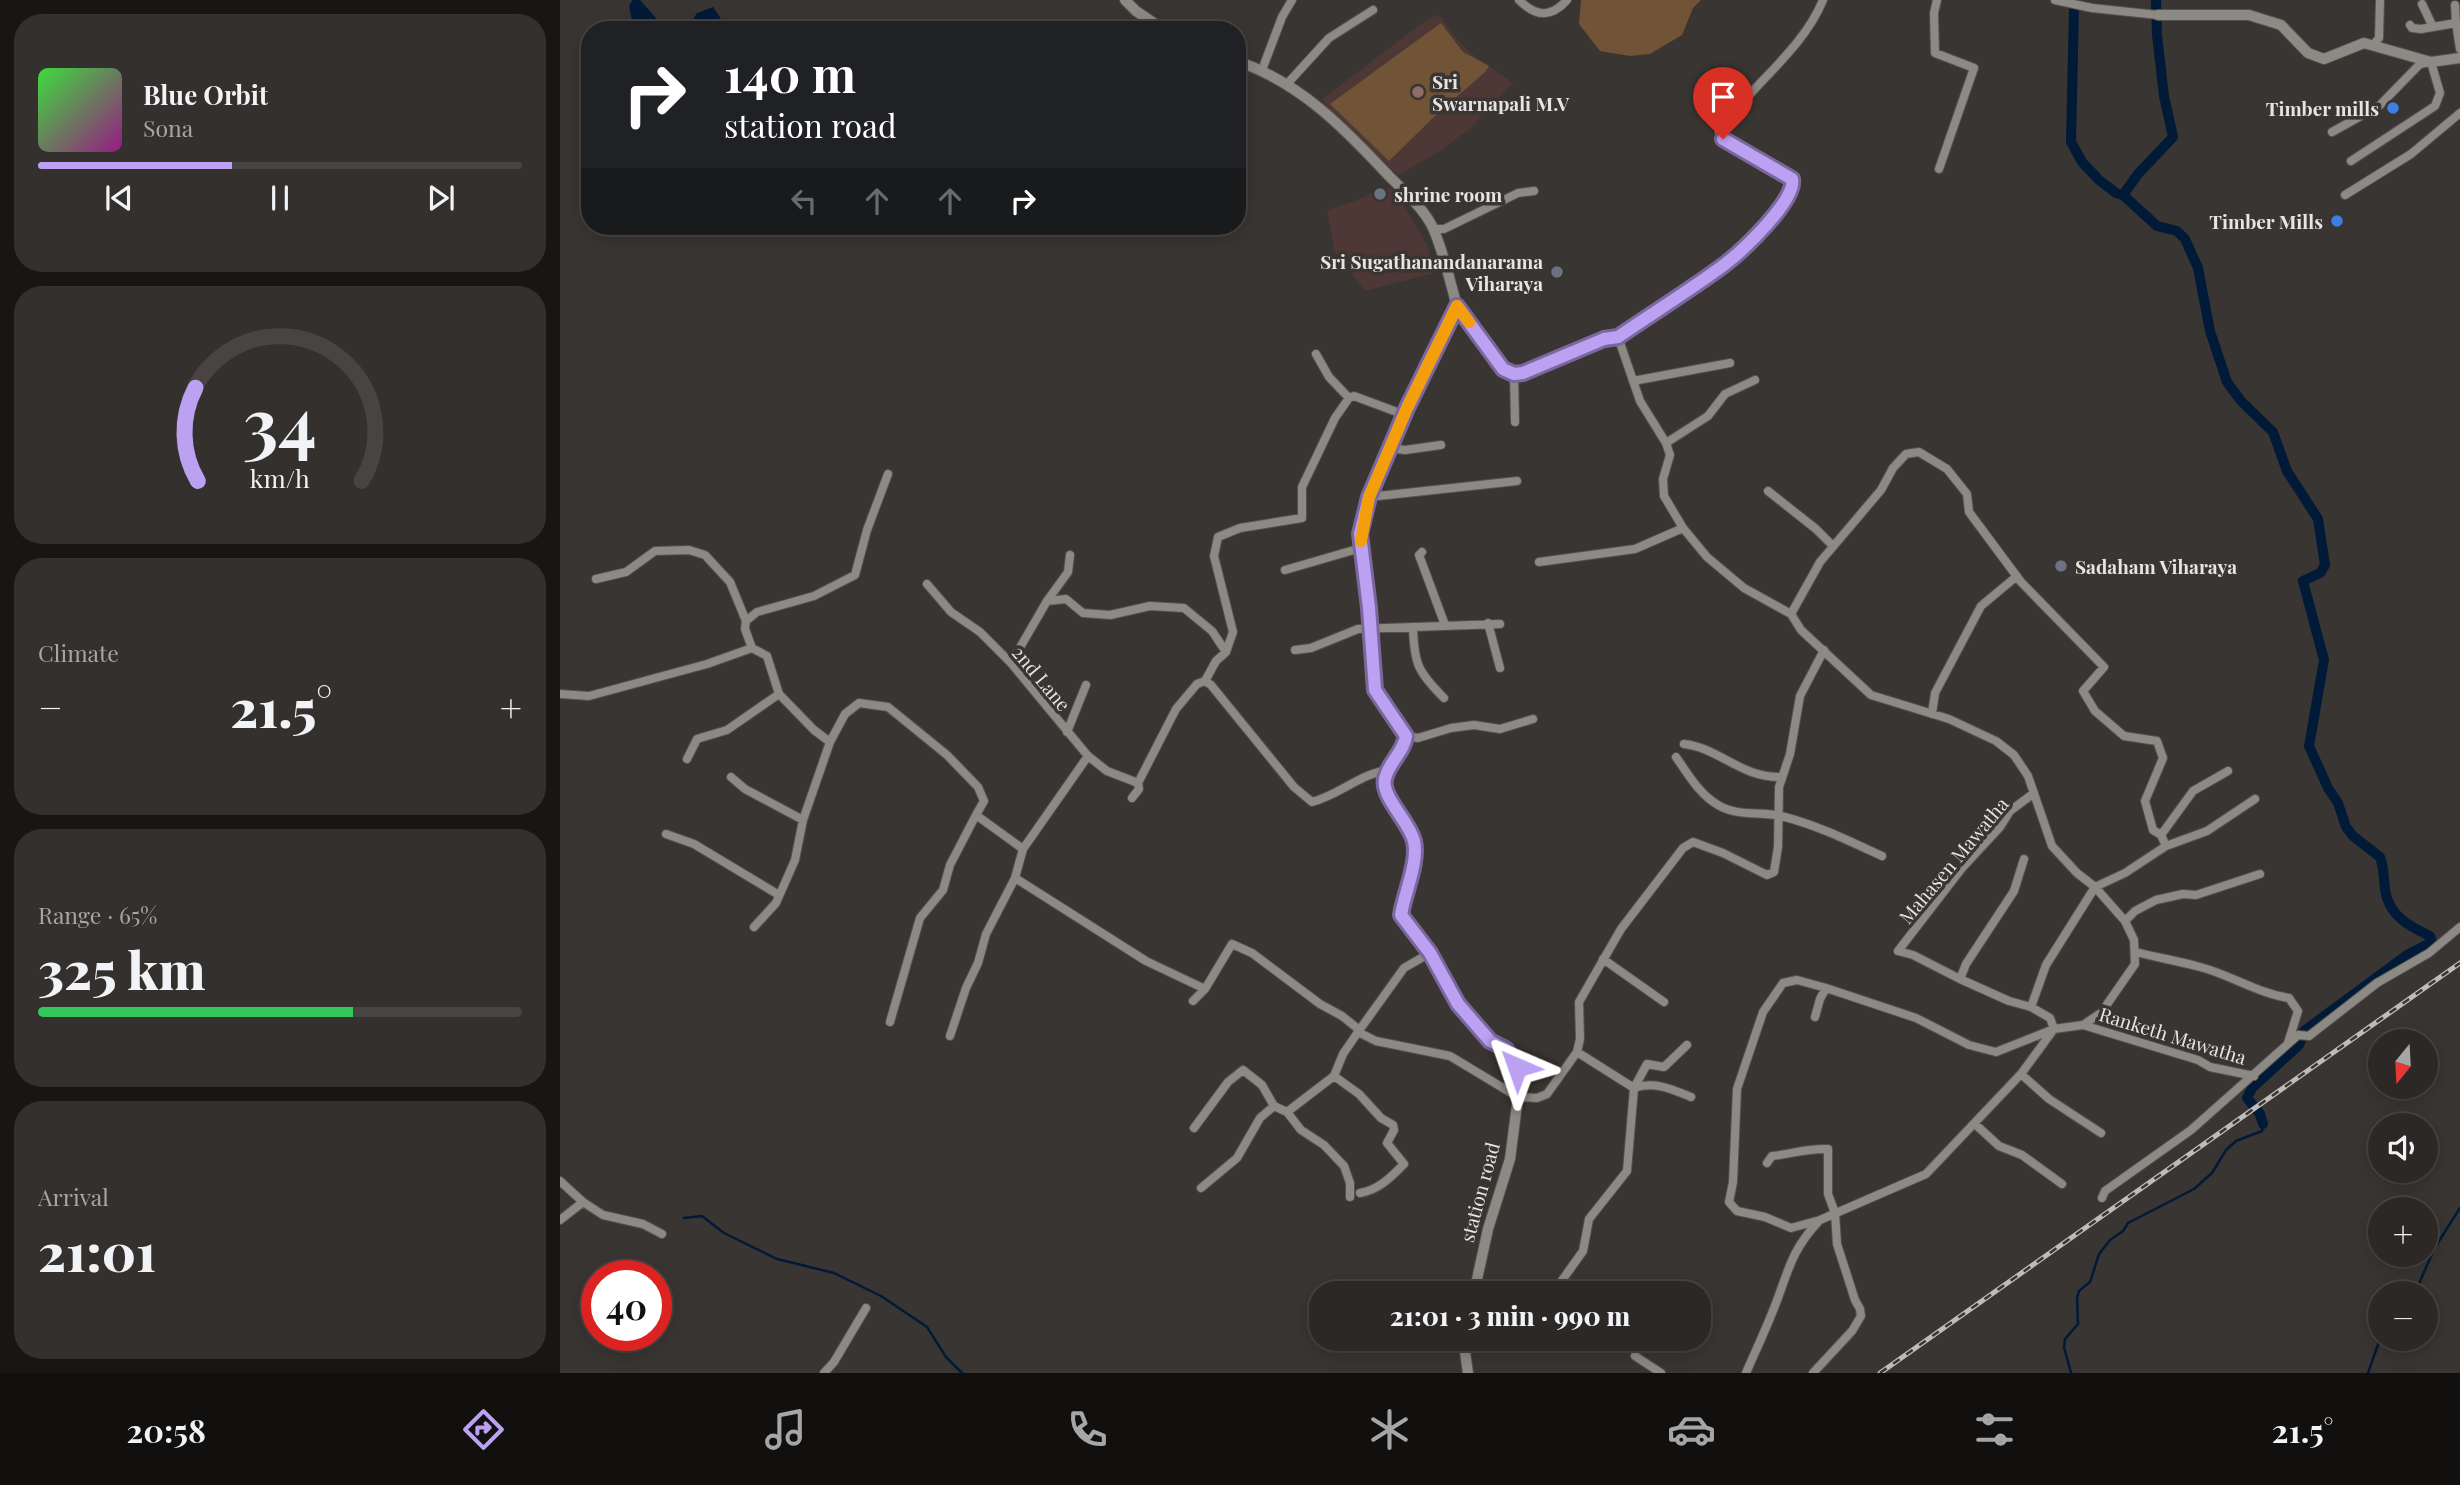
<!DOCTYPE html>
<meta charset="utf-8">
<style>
:root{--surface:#2b2826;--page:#33302e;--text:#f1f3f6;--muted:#a6a6a7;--line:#474443;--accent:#bca0f2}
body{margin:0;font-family:"Playfair Display",serif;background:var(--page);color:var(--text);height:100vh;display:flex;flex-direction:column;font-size:26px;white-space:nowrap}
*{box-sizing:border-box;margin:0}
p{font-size:23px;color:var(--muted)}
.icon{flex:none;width:38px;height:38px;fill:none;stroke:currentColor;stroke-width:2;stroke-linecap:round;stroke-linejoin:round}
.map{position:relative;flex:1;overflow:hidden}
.details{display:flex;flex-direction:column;gap:14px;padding:14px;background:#181615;width:560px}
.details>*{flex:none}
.banner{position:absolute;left:21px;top:21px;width:665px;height:214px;border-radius:28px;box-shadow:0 4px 18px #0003,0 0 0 2px var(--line);background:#202124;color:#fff;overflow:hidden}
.needle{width:46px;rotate:198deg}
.tools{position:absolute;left:1808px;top:1029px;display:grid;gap:14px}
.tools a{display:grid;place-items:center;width:70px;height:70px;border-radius:50%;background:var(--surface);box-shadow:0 4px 18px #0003,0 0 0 2px var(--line);font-size:35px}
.speed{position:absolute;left:21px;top:1260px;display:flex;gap:14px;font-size:35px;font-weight:700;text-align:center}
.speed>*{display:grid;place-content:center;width:91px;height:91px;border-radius:50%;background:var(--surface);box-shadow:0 4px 18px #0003,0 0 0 2px var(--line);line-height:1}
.speed .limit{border:10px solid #d22;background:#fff;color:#111}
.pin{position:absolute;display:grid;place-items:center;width:60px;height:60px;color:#fff;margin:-72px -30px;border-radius:50% 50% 50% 0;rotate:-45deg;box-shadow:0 0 7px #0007}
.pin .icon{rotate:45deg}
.me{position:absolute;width:77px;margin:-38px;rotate:317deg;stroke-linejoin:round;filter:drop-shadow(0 0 5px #0008)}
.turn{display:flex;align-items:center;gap:24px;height:147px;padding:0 28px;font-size:32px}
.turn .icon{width:91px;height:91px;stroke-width:2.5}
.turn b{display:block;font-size:49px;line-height:60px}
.lanes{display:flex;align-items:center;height:66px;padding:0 28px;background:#0003;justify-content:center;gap:35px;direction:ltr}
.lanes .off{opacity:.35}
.big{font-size:52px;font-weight:800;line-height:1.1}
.details .widget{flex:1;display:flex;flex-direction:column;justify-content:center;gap:10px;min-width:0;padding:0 24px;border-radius:28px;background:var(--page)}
.details .dial{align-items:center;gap:0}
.dial svg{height:182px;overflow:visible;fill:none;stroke:var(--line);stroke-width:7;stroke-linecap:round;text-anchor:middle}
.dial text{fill:var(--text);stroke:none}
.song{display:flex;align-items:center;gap:21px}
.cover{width:84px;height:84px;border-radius:10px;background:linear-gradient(135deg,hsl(120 70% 55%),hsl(310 70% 35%))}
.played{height:7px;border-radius:4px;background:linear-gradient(90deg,var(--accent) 40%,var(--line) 40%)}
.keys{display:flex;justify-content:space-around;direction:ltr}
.heat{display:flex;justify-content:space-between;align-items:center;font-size:38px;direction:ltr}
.charge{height:10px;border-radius:5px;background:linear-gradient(90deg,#34c759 65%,var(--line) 0)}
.trip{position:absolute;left:749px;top:1281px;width:402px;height:70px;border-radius:28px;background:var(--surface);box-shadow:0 4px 18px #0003,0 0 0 2px var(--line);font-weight:800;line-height:70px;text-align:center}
.dock{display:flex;height:112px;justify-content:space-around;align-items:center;background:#11100f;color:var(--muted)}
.dock .icon{width:49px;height:49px}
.dock .active{color:var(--accent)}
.dock b{font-size:32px;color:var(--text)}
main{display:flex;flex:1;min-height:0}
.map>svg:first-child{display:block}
</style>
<main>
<section class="details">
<div class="widget">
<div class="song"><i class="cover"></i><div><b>Blue Orbit</b><p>Sona</p></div></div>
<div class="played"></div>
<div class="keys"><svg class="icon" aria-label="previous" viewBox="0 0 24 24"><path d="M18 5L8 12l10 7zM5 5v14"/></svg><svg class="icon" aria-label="pause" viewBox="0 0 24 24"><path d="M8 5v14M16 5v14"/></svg><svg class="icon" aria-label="next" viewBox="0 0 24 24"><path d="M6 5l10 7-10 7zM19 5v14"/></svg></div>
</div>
<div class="widget dial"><svg viewBox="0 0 100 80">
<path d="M14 69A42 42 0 1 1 86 69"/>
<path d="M14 69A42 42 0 0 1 13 28" stroke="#bca0f2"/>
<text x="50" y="56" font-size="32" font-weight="700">34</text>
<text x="50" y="72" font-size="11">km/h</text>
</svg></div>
<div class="widget"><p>Climate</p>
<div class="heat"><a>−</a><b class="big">21.5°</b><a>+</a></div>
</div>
<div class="widget"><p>Range · 65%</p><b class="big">325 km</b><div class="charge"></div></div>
<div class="widget"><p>Arrival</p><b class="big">21:01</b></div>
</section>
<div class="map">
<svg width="1900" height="1373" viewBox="0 0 1900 1373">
<rect width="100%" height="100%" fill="#393532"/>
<path fill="#4d3836" d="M877,15L882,18L890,31L908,51L953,83L908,130L878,152L838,175L771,111L762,99L858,26Z
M823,187L833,190L853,221L868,247L874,273L805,291L775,252L767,210L798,200Z"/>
<path fill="#715435" d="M1021,0H1141L1133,8L1122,35L1090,54L1070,56L1040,51L1019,24Z
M881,23L903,52L929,66L925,72L877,114L829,161L770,104Z"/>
<path fill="#001a37" d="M73,0H80L102,25L110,29L130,24L137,13L153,7L161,19L156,30H69L68,25L72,21L69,5Z"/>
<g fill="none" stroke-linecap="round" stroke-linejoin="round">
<path stroke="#001a37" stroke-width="2.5" d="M124,1218L142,1216L164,1233L217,1259L274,1273L321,1296L367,1327L386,1357L402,1373
M1855,1293L1874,1249L1900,1208
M1511,1373L1504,1347L1505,1339L1518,1324L1517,1298L1519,1291L1530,1282L1539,1254L1550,1240L1563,1231L1568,1223L1634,1189L1652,1173L1666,1150L1676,1141L1702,1131L1703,1124
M1808,1373L1820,1339"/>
<path stroke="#001a37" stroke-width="10" d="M1596,0L1597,35L1604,96L1613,137L1578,174L1563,195L1597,226L1617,231L1625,239L1638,268L1650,331L1667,382L1681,401L1713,432L1727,471L1758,519L1765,565L1760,573L1743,581L1764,660L1749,746L1768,788L1778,803L1786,827L1793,836L1820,857C1824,868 1824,879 1825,890C1829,916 1849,926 1870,936L1872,942L1847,955L1744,1031L1739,1045L1692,1088L1687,1098L1700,1114L1703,1124
M1514,8L1511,142L1522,162L1539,180L1556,193L1563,195"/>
<g stroke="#54514e" stroke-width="10">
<path id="street" d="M959,0C976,17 991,18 1007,0
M1377,0L1374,13L1375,53L1414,68L1379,169
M1495,0L1532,8L1598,15
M1862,4L1873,27
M1895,5L1896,23
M1850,25L1852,28L1861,29L1896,23L1900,49
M1813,45L1819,38L1820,0
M702,70L722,17L732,0
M727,84L769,38L813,10
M1772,132L1819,106L1860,64L1871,62L1880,93L1875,106L1791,161
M1785,195L1851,154L1900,113
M873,229H884L958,193L974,191
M897,306L943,369L954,374L963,373L1044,339L1058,337L1080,401L1106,443L1110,455L1103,479L1104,496L1123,528L1147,557L1184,588L1231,614L1260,562L1321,490L1333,468L1346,454L1359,452L1387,469L1407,494L1409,512L1461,582L1544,667L1523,691L1535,711L1564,736L1597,741L1603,758L1585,801L1593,830L1601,835L1606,846L1565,873L1535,887L1486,965L1471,1007
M1058,337C1093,313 1130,290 1164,265C1181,252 1237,200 1232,179L1162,139L1159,132C1189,87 1243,50 1263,0
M756,354L769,377L789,398L794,396L845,415
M954,374L955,422
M1073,381L1170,363
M1106,443L1148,416L1165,394L1195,380
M830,448L845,450L881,445
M1208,491L1256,529L1273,546
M809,497L957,481
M862,552L859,555L885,625
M979,562L1075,549L1123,528
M725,570L801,548
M36,579L66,572L95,551L129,550L145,555L170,582L186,621L185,629L192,648
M367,584L391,612L420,632L451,663L528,756L547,771L578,783
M487,601L506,599L523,613L550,615L590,606L624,608L652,631L666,652
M1231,614L1241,630L1311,695L1389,719L1436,741L1454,755L1468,776L1492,846L1517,873L1535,887L1565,921L1574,940L1575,964L1541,1013L1523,1025L1494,1029L1461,1074L1366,1174L1260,1220L1231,1228L1205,1217L1177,1211L1169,1202L1173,1182L1177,1089L1203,1012L1223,983L1237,980L1266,988L1356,1018L1409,1045L1436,1052L1494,1029L1490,1018L1471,1007L1449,1001L1400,979L1353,955L1338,951L1402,868L1440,827L1450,811L1474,793
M186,621L197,612L254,596L295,575L307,530L328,474
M928,623L940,668
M853,627C854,664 858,672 884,698
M735,650L751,648L798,629L940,624
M451,663L487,601L508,572L510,555
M645,681L651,685L734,787L752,802C779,795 800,774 828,770
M0,694L29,696L147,664L192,648L207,656L219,694L254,730L270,742
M1372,714L1375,693L1421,606L1457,576
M507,732L526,685
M847,736L858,738L891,728L914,725L940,729L973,719
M1124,744C1160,748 1180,778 1222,777
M1116,757C1128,774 1139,794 1158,805C1178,817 1200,811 1221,816C1257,825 1289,841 1322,856
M127,759L137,739L167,730L219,694
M171,777L185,789L243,820
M572,798L579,789L578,783L616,709L637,684L645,681L656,661L666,652L673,632L654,556L658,537L680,528L742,518V487L775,418L789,398
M106,834L134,844L219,895
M1601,835L1633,791L1668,771
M1606,846L1647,831L1695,799
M463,849L528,756
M1565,921L1575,911L1596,900L1623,894L1636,895L1700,874
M194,927L216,903L235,860L243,820L270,742L285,714L299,703L328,707L387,755L418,787L424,801L416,815L463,849L455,878L586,961L645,989
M1576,952C1598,958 1619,961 1640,967C1671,975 1697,993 1729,998L1738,1011L1728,1043
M870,953L844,968L798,1032L816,1041L890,1056L958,1097L977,1098L987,1094L1017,1052L1020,1039L1019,1002L1061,929L1123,848L1133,842L1163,853L1207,875L1214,872L1218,847L1219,787L1230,754L1240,696L1264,650
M1043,959L1104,1002
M1400,979L1406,964L1454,891L1464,859
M633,1001L645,989L672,944L692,953L760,1004L782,1016L797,1028L798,1032L783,1054L774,1076L799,1094L821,1118L833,1125L834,1130L827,1143L844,1164C831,1177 819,1190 800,1193
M1255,1017L1260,999L1266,988
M330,1022L360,918L383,890L390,865L416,815
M1523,1025L1638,1060L1650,1067L1694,1076
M390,1036L406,988L418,963L426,934L455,878
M1017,1052L1074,1088C1095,1081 1111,1089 1131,1097
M1461,1074L1489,1099L1541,1133
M727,1112L741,1130L764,1145L784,1166L790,1183V1197
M1415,1124L1439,1146L1462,1155L1502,1184
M634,1128L668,1082L683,1070L702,1085L714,1106
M1207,1163L1212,1156C1232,1154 1247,1148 1268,1149V1194L1275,1213L1277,1244L1295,1300L1300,1309L1301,1316L1292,1331L1253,1373
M0,1181L23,1202L43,1215L83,1224L102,1234
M641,1188L677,1158L700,1118L714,1106L727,1112L774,1076
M1542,1198L1545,1191L1631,1130L1738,1035L1749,1036L1817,983L1869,953L1900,927
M0,1220L23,1202
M993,1293L1023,1251L1029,1219L1067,1171L1074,1088L1087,1064L1104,1067L1127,1045
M1075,1356L1101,1373
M264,1373L274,1362L306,1308
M1186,1373C1196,1350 1207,1327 1216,1303C1229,1269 1232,1250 1258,1222"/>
</g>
<g stroke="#54514e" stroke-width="12">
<path id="secondary" d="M565,0L576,11L604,30
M1598,15H1689L1721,25L1748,53L1764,59L1804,43L1871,62L1900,58
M677,61C741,83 784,128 829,176C844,191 861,206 871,224C882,245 890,282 897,306L847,408L809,497L800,534L815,690L847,736C844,752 828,763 825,779C821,798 849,822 854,841C859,862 844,894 841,915L870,953L898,1004L930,1041L946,1049L955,1061L958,1097L950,1159L928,1229L914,1293
M907,1339L905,1352L908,1373"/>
</g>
<use href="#street" stroke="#8d8985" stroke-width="8"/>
<use href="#secondary" stroke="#8d8985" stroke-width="10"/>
<g stroke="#bebbb9" stroke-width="5">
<path id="rail" d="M1320,1373L1900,963"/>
</g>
<use href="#rail" stroke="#393532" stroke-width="2.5" stroke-dasharray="8" stroke-linecap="butt"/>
</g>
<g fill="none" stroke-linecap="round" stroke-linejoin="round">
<g stroke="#7a689d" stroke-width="18">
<path id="route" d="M957,1067L946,1049L930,1041L898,1004L870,953L841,915C844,894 859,862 854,841C849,821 821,797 825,779C828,763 844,752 846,736L815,690L809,608L800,534L809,497L847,408L897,306L943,369L954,374L963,373L1044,339L1058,337C1093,313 1130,290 1164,265C1181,252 1237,200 1232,179L1163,139"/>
</g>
<use href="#route" stroke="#bca0f2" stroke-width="12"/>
<path stroke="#f59e0b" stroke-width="12" d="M801,541L809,497L847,408L897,306L909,322"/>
</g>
<circle fill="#8d6e63" stroke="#393532" stroke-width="2.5" cx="858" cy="92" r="7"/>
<g fill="#3f7fe0" stroke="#393532" stroke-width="2.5">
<circle cx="1833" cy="108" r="7"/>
<circle cx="1777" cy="221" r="7"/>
</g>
<g fill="#6b7280" stroke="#393532" stroke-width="2.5">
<circle cx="820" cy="194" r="7"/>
<circle cx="997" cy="272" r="7"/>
<circle cx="1501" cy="566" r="7"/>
</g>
<g text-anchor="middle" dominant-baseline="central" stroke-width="7" stroke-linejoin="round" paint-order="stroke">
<g font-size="19" font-weight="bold" fill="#e7e5e3" stroke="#393532" text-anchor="start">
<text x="872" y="81">Sri<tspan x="872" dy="22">Swarnapali M.V</tspan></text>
<text x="1819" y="108" text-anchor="end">Timber mills</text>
<text x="834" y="194">shrine room</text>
<text x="1763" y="221" text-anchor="end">Timber Mills</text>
<text x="983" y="261" text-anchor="end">Sri Sugathanandanarama<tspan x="983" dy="22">Viharaya</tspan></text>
<text x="1515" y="566">Sadaham Viharaya</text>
</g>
<g font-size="19" fill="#e7e5e3" stroke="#393532">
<text transform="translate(482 678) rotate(50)">2nd Lane</text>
<text transform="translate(1393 860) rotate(-50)">Mahasen Mawatha</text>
<text transform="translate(1613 1035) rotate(17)">Ranketh Mawatha</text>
<text transform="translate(919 1192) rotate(-75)">station road</text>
</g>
</g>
</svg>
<div class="tools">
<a><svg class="needle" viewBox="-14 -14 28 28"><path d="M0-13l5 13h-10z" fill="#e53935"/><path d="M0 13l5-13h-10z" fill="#a6a6a7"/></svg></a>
<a><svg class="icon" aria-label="sound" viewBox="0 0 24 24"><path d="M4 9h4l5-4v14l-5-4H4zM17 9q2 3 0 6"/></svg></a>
<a>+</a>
<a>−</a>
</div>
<div class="speed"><div class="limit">40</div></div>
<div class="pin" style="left:1163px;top:139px;background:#d93025"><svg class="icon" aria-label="arrive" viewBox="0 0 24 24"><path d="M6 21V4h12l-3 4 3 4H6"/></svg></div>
<svg class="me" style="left:957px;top:1067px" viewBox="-20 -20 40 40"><path d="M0-17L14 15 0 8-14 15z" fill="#bca0f2" stroke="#fff" stroke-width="4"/></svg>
<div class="trip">21:01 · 3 min · 990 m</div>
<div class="banner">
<div class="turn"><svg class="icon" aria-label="right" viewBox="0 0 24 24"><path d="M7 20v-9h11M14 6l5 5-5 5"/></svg><div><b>140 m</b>station road</div></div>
<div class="lanes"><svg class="icon off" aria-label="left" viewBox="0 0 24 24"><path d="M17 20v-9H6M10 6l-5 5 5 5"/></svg><svg class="icon off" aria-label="ahead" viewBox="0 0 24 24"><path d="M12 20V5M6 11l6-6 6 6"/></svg><svg class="icon off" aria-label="ahead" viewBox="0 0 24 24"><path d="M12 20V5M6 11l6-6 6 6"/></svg><svg class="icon" aria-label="right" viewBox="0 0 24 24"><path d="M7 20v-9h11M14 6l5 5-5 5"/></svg></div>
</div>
</div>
</main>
<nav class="dock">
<b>20:58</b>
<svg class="icon active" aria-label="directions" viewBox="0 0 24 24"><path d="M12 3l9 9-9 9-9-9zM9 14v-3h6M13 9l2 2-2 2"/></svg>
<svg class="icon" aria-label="music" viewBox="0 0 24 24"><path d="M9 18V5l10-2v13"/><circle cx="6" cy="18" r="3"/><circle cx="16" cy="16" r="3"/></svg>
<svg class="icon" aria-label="phone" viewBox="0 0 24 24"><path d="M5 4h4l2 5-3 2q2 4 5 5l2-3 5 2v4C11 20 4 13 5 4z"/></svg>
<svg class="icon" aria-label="climate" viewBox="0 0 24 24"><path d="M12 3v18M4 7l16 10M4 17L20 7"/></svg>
<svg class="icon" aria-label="car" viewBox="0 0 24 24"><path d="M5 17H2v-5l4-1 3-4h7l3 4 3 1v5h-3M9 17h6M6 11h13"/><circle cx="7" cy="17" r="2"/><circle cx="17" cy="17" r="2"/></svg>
<svg class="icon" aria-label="filters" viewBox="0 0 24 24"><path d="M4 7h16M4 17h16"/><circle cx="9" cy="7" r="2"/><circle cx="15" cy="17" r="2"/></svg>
<b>21.5°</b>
</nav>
